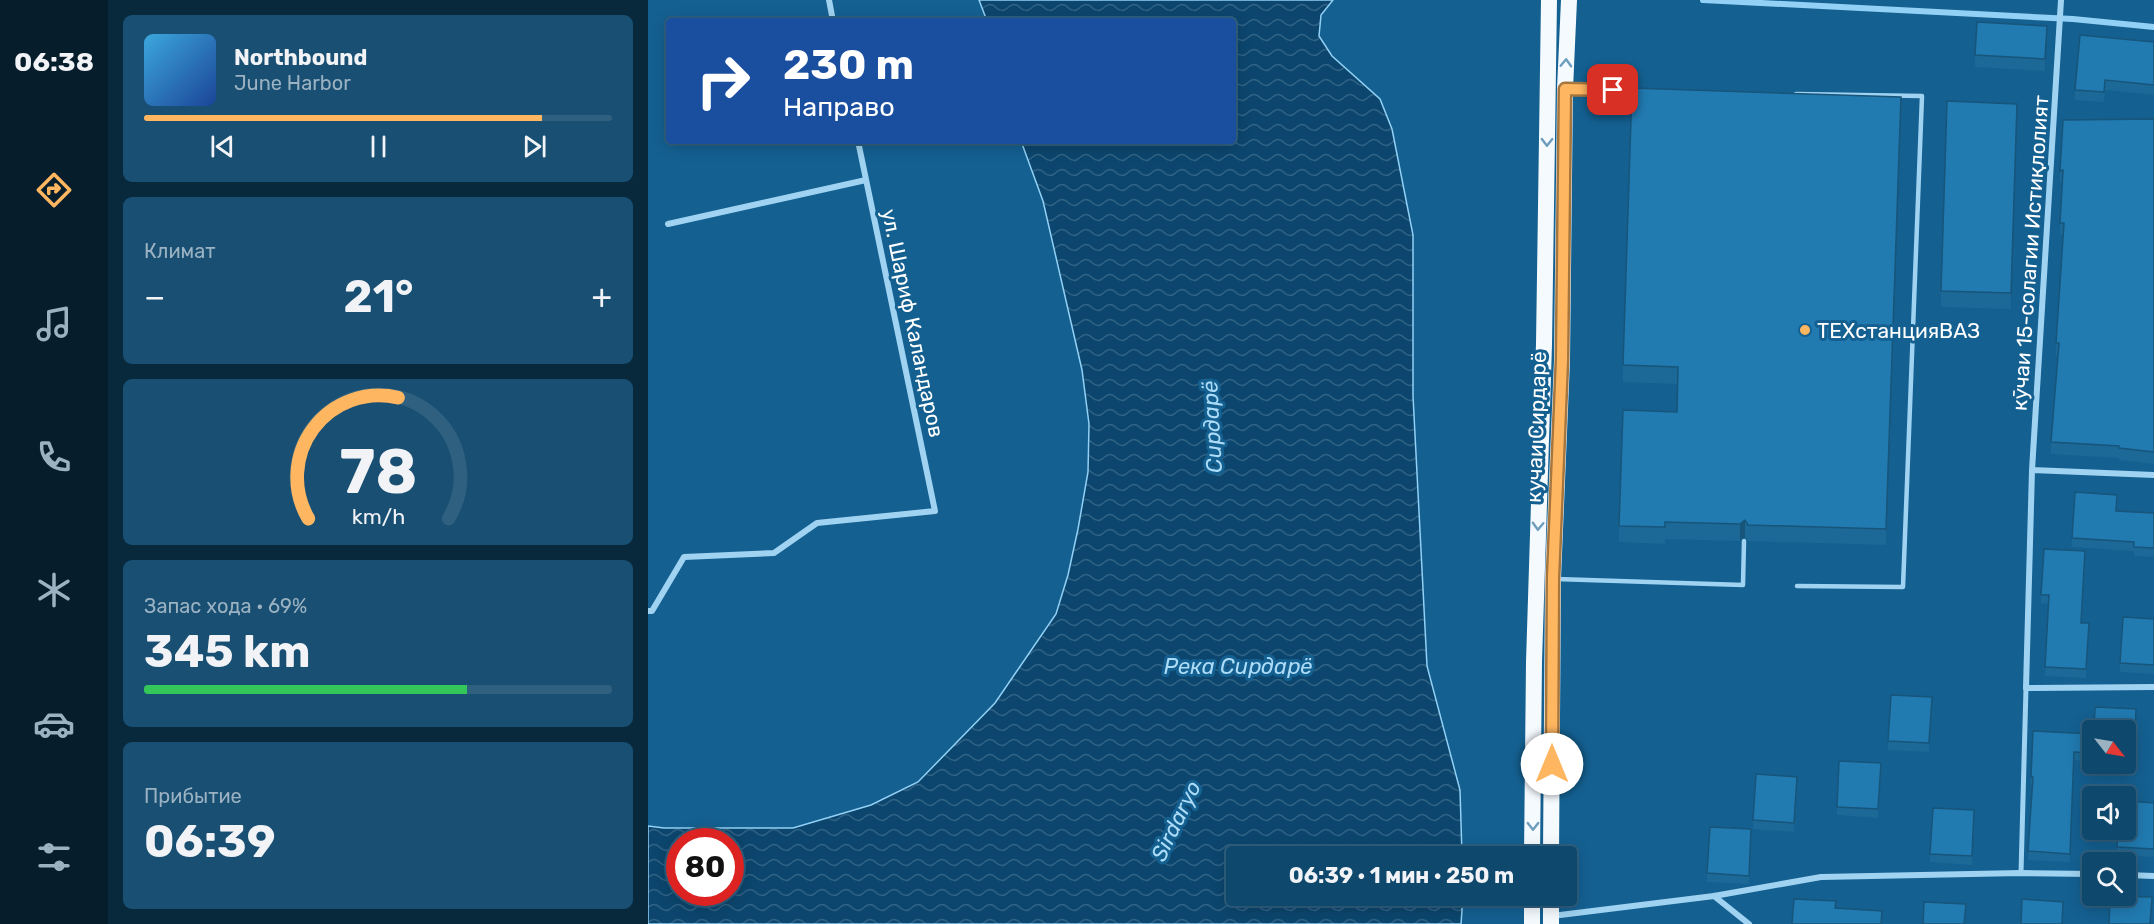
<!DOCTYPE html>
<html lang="ru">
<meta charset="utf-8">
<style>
:root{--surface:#0f486d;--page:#184f72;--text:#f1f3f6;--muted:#9bb2c2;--line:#2f6080;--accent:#ffb661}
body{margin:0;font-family:Rubik,sans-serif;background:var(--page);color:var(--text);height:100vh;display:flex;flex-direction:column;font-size:22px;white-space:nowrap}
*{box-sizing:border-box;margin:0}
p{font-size:20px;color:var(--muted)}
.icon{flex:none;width:33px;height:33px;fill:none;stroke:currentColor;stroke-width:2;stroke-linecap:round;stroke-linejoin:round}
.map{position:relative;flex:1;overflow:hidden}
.details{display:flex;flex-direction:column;gap:15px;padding:15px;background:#08283c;width:540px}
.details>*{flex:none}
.top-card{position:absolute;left:18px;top:18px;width:570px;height:126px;border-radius:6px;box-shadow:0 3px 15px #0003,0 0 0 2px var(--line);background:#1a4fa0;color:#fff;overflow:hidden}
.needle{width:39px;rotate:121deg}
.controls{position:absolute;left:1434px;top:720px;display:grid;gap:12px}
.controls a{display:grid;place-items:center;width:54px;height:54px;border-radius:6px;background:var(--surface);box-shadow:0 3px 15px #0003,0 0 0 2px var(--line);font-size:30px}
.speed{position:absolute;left:18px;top:828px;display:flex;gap:12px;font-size:30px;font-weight:700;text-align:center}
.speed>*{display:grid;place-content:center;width:78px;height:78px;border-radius:50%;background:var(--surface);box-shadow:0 3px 15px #0003,0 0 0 2px var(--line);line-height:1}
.speed .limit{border:9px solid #d22;background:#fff;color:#111}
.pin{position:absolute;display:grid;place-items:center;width:51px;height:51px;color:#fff;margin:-26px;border-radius:12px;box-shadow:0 3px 9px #0006}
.me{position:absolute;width:66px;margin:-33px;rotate:0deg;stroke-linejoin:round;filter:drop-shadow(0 0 4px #0008)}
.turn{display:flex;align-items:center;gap:21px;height:126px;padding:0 18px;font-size:27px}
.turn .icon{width:78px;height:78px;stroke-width:2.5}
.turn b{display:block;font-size:42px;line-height:51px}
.big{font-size:45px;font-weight:700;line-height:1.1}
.details .widget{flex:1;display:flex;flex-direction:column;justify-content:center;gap:9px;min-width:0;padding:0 21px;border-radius:9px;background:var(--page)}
.details .dial{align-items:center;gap:0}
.dial svg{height:156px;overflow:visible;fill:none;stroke:var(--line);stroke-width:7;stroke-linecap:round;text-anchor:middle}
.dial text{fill:var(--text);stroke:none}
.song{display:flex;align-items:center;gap:18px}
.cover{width:72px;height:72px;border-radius:9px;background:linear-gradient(135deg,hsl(200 70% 55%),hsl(220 70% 35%))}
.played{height:6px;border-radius:3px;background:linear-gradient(90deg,var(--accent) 85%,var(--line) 85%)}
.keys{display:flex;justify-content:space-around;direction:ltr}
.heat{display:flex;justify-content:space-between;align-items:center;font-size:33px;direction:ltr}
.charge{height:9px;border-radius:4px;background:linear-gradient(90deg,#34c759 69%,var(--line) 0)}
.trip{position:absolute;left:578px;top:846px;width:351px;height:60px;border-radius:6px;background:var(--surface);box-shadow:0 3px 15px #0003,0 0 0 2px var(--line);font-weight:700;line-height:60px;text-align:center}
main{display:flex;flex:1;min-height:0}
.tabs{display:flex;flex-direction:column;width:108px;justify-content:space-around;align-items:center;background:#061d2c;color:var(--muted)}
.tabs .icon{width:42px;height:42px}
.tabs .on{color:var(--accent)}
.tabs b{font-size:27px;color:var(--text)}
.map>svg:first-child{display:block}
</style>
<main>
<nav class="tabs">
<b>06:38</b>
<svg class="icon on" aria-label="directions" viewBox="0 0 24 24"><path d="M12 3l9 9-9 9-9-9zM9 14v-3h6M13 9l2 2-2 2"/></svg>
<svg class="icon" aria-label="music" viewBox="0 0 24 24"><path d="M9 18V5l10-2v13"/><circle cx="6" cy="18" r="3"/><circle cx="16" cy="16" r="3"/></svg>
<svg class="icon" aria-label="phone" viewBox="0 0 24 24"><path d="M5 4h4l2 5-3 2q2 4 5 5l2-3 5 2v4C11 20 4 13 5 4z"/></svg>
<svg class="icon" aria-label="climate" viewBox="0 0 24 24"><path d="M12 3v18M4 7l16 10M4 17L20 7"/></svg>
<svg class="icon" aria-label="car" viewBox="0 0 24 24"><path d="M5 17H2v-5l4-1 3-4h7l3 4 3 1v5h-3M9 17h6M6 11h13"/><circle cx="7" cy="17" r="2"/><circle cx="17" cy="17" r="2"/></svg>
<svg class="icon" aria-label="filters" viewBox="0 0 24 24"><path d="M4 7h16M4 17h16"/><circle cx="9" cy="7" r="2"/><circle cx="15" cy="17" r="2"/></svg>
</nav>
<section class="details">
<div class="widget">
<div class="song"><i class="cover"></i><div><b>Northbound</b><p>June Harbor</p></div></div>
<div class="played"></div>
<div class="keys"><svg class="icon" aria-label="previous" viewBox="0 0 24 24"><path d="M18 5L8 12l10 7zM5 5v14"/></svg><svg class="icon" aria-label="pause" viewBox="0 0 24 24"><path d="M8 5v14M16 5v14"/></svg><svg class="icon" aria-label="next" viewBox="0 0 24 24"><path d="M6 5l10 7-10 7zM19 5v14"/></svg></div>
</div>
<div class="widget"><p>Климат</p>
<div class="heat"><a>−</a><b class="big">21°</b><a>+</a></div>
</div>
<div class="widget dial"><svg viewBox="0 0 100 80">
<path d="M14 69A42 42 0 1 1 86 69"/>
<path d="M14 69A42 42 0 0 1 60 7" stroke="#ffb661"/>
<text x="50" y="56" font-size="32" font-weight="700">78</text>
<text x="50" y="72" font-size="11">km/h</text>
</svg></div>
<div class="widget"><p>Запас хода · 69%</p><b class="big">345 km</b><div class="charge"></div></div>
<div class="widget"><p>Прибытие</p><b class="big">06:39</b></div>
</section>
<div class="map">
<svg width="1506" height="924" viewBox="0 0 1506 924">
<defs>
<pattern id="water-waves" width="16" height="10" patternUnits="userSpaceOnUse" patternTransform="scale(1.5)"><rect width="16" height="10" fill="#0c466e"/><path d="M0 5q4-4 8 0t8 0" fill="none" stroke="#306284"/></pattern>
</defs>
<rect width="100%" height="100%" fill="#146091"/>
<path fill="url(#water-waves)" stroke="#92d1f5" stroke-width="1.5" fill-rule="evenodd" d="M331,0H685L673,15L671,36L684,56L732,99L744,129L765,235V396L779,666L812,790L814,856H588V896H815L813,924H0V826L16,828H145L223,805L270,782L347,703L408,614L420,575L430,529L440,472L441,424L434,370L395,201L373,141H585V21H339ZM32,842H82V892H32Z"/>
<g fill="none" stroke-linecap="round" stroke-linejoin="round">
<path stroke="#92d1f5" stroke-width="6" d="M1055,0L1425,19L1506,27"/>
<path stroke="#a0d3f1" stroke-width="4.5" d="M920,89L990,90
M1148,94L1274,96L1255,587L1149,586
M908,579L1095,585L1096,541"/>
<path stroke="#a0d3f1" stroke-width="5" d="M1373,873L1378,688"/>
<path stroke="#a0d3f1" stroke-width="6" d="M181,0L185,21
M1413,0L1384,470L1506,475
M20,224L218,180
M1384,470L1378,688L1506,687
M0,611H4L36,557L126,553L169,523L287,511L210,141
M1478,875L1506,876
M1066,896L1101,924
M904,916L1066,896L1173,877L1373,873L1444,874"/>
<path stroke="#f5faff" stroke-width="16" d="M884,856L886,662L896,344L901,0
M903,856L905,578L914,360L917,89L921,0
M884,924V896
M903,924V896"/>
</g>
<path fill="#1c6997" d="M1399,38L1397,71L1327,67V55Z
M1506,42V95L1457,90L1456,102L1427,100V90Z
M1253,114L1238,545L1100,541L1097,537L1092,541L1017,539V544L971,542V526L1029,412L1030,384L975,382V365Z
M1506,119V464L1471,460V458L1403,454V442L1410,355H1408V343L1415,235H1412L1414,182H1412V171Z
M1369,120L1363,309L1293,307V291Z
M1468,511L1506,513V557L1486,556V551L1424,547V538Z
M1437,560L1434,623L1441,632L1438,678L1397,676L1400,604L1393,603V595Z
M1506,619V674L1472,672V663Z
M1284,706L1281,752L1240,750V741Z
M1488,718L1486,764H1477L1478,730Z
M1444,734V762L1426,760L1422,862L1380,860L1384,786H1383V777Z
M1233,772L1230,818L1189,815V807Z
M1149,785L1146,832L1105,829V820Z
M1506,803V857L1469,855V847Z
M1326,819L1324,865L1282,862V854Z
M1103,838L1101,884L1059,882V873Z"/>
<path fill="#17557b" d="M1399,26V38L1397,71V59Z
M1253,97V114L1238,545V529Z
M1369,104V120L1363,309V293Z
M1097,520V537L1092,541V524Z"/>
<path fill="#217ab0" stroke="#17557b" stroke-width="1.5" d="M1329,22L1399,26L1397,59L1327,55Z
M1432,35L1506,42V85L1457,80L1456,92L1427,90Z
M984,88L1253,97L1238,529L1100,525L1097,520L1092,524L1017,522V527L971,526L975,410L1029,412L1030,367L975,365Z
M1299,101L1369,104L1363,293L1293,291Z
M1506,119V452L1471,448V446L1403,442L1411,343H1408L1416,223H1412L1415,170L1412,171L1415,120Z
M1427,492L1469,495L1468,511L1506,513V548L1486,547V542L1424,538Z
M1396,549L1437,551L1433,623H1441L1438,669L1397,667L1401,595H1393Z
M1475,617L1506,619V665L1472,663Z
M1243,695L1284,697L1281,743L1240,741Z
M1447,707L1488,709L1486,755H1478V730H1446Z
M1385,731L1444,734V753L1426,752L1422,854L1380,851L1385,777H1383Z
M1191,761L1233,763L1230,809L1189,807Z
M1108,774L1149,777L1146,823L1105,820Z
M1478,801L1506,803V849L1469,847L1470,830H1478Z
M1285,808L1326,810L1324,856L1282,854Z
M1062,827L1103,829L1101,876L1059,873Z
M1462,896L1504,897L1502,924H1461Z
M1146,899L1188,901L1187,908L1234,911L1233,924H1144Z
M1374,899L1415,902L1414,924H1373Z
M1276,902L1318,904L1316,924H1275Z"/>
<defs><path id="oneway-chevron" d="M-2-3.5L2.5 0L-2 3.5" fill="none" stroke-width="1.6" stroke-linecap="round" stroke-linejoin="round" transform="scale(1.5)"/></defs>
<g stroke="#6e9ebd">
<use href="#oneway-chevron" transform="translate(918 63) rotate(-88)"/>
<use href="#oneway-chevron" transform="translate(899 142) rotate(91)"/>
<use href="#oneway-chevron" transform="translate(890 526) rotate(92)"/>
<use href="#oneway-chevron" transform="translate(885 826) rotate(90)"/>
</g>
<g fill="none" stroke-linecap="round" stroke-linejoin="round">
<g stroke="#a6763f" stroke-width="15">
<path id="route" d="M904,764L905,578L914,360L917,89L965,90"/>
</g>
<use href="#route" stroke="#ffb661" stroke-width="10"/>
</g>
<circle fill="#ffb661" stroke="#146091" stroke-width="2" cx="1157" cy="330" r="6"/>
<g text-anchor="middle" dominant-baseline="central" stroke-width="6" stroke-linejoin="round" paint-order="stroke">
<g font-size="21" fill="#fff" stroke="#146091">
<text transform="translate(1382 253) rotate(-86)">кӯчаи 15-солагии Истиқлолият</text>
<text transform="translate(265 323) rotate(78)">ул. Шариф Каландаров</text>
<text transform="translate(888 427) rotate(-88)">кучаи Сирдарё</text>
</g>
<g font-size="21" fill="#fff" stroke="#146091" text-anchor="start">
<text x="1169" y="330">ТЕХстанцияВАЗ</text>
</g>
<g font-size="22" font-style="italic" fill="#acdcf8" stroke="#146091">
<text transform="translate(564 427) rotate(-93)">Сирдарё</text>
<text x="590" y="666">Река Сирдарё</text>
<text transform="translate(528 821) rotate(-64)">Sirdaryo</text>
</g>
</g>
</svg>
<div class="controls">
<a><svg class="needle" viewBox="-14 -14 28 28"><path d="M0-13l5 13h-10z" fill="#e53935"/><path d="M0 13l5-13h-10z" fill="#9bb2c2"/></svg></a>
<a><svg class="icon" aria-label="sound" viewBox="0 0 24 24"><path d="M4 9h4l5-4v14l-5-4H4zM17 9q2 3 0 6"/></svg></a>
<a><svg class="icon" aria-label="search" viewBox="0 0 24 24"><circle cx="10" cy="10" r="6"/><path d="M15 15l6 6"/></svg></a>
</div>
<div class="speed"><div class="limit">80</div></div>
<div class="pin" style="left:965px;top:90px;background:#d93025"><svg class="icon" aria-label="arrive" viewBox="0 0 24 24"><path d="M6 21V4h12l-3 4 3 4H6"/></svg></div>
<svg class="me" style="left:904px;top:764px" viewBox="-20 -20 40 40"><circle r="19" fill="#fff"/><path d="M0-13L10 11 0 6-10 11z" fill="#ffb661"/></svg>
<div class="trip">06:39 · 1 мин · 250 m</div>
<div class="top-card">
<div class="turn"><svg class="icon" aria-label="right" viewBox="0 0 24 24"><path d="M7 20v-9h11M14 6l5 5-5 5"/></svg><div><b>230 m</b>Направо</div></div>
</div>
</div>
</main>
